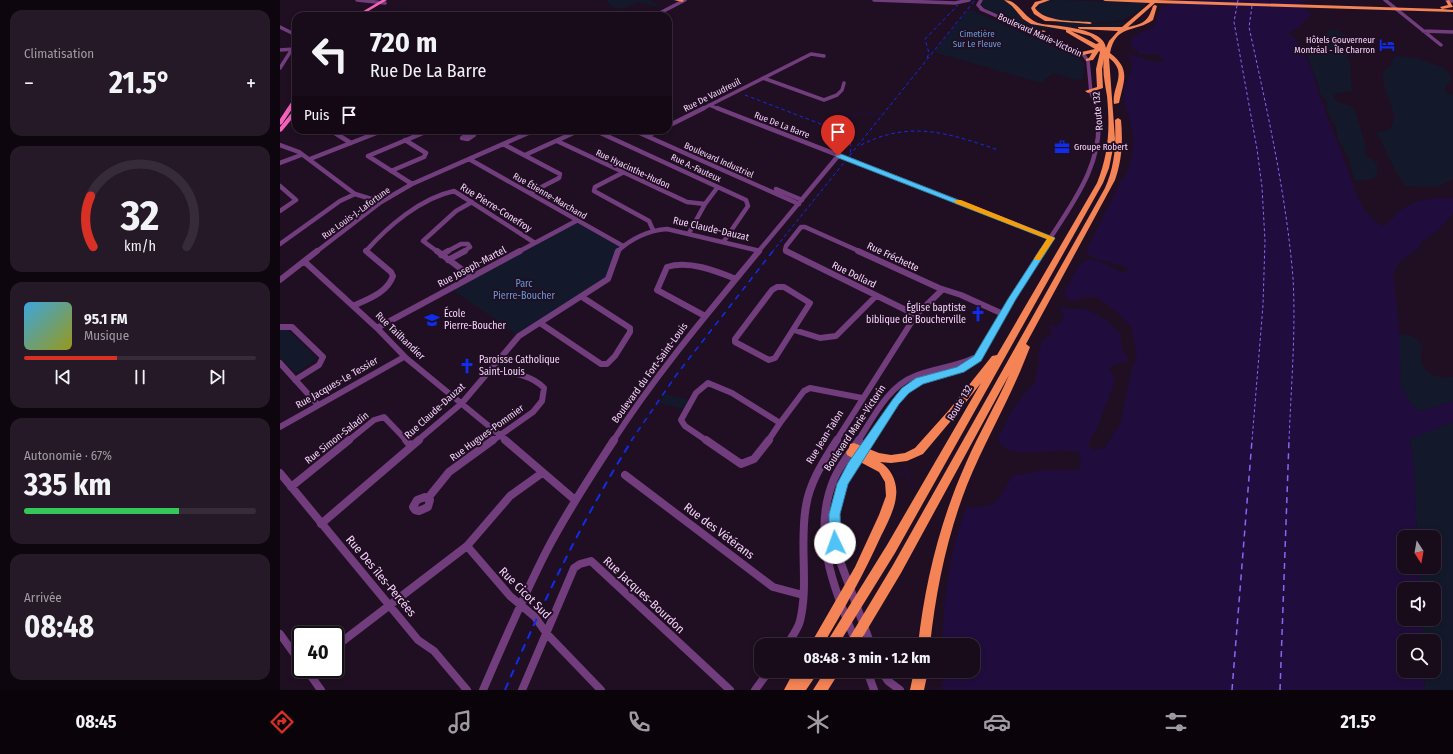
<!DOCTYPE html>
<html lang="fr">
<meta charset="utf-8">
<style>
:root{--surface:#180b1a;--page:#251927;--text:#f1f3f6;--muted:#9f9ba2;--line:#362b39;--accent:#d93025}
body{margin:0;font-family:"Fira Sans Condensed",sans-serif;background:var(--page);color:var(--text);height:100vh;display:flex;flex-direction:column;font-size:15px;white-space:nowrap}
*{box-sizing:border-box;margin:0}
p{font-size:13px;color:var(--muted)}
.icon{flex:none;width:22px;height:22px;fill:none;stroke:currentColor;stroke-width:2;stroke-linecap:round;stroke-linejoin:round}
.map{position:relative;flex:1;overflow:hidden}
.sheet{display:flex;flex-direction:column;gap:10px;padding:10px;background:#0d060e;width:280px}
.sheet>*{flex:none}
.top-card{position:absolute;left:12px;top:12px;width:380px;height:122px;border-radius:12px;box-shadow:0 2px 6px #0003,0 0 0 1px var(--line);background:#180b1a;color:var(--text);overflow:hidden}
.needle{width:26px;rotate:169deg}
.buttons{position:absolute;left:1117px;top:530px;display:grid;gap:8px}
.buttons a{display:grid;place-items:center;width:44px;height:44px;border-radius:8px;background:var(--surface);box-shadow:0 2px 6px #0003,0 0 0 1px var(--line);font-size:20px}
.speed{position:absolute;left:12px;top:626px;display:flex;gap:8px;font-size:20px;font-weight:700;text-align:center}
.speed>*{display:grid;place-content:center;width:52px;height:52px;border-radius:50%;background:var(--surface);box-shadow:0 2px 6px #0003,0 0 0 1px var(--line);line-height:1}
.speed .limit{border:2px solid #111;border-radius:6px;background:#fff;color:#111}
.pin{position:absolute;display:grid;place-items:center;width:34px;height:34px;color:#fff;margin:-41px -17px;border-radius:50% 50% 50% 0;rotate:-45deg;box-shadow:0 0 4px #0007}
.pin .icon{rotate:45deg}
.me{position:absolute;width:44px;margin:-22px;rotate:357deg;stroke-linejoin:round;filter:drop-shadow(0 0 3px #0008)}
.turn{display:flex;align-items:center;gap:14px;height:84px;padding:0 12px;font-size:18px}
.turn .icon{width:52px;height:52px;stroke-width:2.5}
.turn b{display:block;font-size:28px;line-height:34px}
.then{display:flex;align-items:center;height:38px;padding:0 12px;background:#0003;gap:8px;font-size:15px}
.big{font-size:30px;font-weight:700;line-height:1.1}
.sheet .widget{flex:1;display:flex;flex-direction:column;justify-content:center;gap:6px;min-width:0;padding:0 14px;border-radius:12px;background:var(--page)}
.sheet .dial{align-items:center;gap:0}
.dial svg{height:104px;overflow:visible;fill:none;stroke:var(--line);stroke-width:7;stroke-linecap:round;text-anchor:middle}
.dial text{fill:var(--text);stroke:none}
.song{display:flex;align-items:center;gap:12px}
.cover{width:48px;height:48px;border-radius:6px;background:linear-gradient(135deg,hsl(200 70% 55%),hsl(60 70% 35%))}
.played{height:4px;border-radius:2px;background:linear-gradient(90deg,var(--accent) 40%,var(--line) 40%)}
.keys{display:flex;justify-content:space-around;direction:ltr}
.heat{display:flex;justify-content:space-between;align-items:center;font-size:22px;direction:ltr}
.charge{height:6px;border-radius:3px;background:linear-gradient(90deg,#34c759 67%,var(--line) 0)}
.trip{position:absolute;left:474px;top:638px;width:226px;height:40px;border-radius:12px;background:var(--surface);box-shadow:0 2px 6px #0003,0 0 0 1px var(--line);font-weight:700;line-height:40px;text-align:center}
.tabs{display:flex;height:64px;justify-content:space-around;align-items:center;background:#0a040a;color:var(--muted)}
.tabs .icon{width:28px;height:28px}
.tabs .active{color:var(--accent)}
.tabs b{font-size:18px;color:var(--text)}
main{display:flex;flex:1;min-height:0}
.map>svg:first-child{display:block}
</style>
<main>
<section class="sheet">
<div class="widget"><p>Climatisation</p>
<div class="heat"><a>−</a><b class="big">21.5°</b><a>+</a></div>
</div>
<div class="widget dial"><svg viewBox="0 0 100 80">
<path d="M14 69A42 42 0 1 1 86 69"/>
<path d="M14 69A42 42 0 0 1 12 30" stroke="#d93025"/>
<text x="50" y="56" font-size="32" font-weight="700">32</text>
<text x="50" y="72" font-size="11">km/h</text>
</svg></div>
<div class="widget">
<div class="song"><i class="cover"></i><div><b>95.1 FM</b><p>Musique</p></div></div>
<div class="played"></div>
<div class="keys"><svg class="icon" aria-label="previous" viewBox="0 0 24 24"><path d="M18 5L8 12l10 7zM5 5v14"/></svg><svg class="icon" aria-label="pause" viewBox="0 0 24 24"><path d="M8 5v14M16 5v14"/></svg><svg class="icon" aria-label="next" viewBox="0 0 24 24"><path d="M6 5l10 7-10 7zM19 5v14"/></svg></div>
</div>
<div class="widget"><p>Autonomie · 67%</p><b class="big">335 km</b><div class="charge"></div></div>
<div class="widget"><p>Arrivée</p><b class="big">08:48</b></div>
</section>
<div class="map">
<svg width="1173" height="690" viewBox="0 0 1173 690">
<rect width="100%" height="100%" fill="#200f22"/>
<path fill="#13192b" d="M325,0H369L380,6L378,7L359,2L341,9L333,7Z
M704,0C710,0 717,0 723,0C735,3 736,18 747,22C759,27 773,26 784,31L745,27L703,7L701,3Z
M777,0L868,3C861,9 852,15 844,19C827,25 768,25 757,9C760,1 769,1 777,0Z
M689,9L798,58L804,64L803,79L797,80L773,73L761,83L654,52Z
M769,20L820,24L848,21L840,27L798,28L786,27Z
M1051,30H1057L1066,35L1059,39L1058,43L1066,49L1070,64L1072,91L1053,94L1057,102L1074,107L1086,147L1084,153L1097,164L1098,174L1092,179L1075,181L1068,157L1058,139L1055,124L1050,121L1052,119L1046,109L1047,103L1040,93L1038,83L1030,64L1029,57L1024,46L1042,53L1046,50L1047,32Z
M1116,56L1137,58L1166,69L1172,78L1164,90L1169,94L1173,95V179L1157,187L1126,186L1119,178L1097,133L1110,129L1115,117L1103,82V71L1112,64L1111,60Z
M296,221L343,246L328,279L239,336L171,289Z
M7,329L37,358L20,371L16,373L0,358V330Z
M1119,334C1126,335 1134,335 1139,341C1144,346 1140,353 1141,359C1145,376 1159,379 1173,377V401L1143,411L1138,410L1131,404L1121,387Z
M385,394L409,400L403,409L380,403Z
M1173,422V690H1145L1144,671H1154V641H1143L1142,619H1154V589H1140L1139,567H1154V537H1137L1134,470L1130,439Z"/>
<path fill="#200d3d" d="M891,0H1037L1018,3L1032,14L1017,29L1008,33C1025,45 1029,65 1037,84C1036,92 1041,97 1043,104C1049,124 1058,142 1065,162C1070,175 1074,190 1080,202C1085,213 1093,221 1103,226C1110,223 1112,218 1117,213C1135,199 1151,197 1173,198V213L1165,223L1151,236L1142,241L1139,248L1119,262L1113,274L1119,325L1121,387L1131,404L1138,410L1143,411L1173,401V422L1130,439L1134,470L1137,537H1124V567H1139L1140,589H1124V619H1142L1143,641H1124V671H1144L1145,690H662L663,671H693V645H663C662,608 671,541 687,507C723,509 715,498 734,475L768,470H796L801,468L800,452C791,451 781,450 772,451C755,451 726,459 718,438L735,405L754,383L759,364L758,356L761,345L765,338L771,335L772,333L767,327L772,325L776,328L785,314L779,309L783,306C790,312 796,308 804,309C814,311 836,326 840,335C842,340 841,345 842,350L848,358L846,362L837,363L829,368L834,377V384L817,428L809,442V447L815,450L825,448L841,421L852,367L857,359L852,328L838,313L817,297H806L794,301L787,299L784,293L799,265C811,251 832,269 844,273L849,270C841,260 814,264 806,251L841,181C851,171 855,148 853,134C851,122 846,110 844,98C842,79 861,69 847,55C861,55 871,65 885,61L877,54H858L857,50L853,49L850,42C856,32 864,32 873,28L882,6L891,5Z"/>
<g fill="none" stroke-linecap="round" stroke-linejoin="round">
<path stroke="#200d3d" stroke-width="1" d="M540,122L561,115L599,113
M516,138L536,125
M471,174L513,140"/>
<path stroke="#200d3d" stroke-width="2" d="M625,466L633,486
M618,474L625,472"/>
<path stroke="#8867f5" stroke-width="1" stroke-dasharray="3 2.5" stroke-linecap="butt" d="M958,0L954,22L977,149L982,187L985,241L983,305L972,441
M972,6L969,27C987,110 1006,193 1013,278C1016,332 1011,387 1009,441"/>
<path stroke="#8867f5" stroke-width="1.5" stroke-dasharray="6 5" stroke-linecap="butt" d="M952,690L972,440
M1000,690L1009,440"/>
<path stroke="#713d7d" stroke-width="3.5" d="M77,0L105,3
M594,0L675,3L689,0
M701,0L698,5L703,10
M1105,0L1161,45
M1167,0L1173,1
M701,9L803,54L808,61L811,93L817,109
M374,16L405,0
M0,27L16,35
M1143,31L1173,32
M0,50L14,49
M0,68L16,43
M483,78L544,100L557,95L562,90L564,83
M429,105L439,109
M422,109L531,54L544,56"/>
<path stroke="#713d7d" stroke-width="4.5" d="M437,108L771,238
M388,126L424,108
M50,130L71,143
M314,130L466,200L468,206L444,241
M353,130L519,204
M189,133L194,135L188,139L182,138Z
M193,134L203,130
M367,136L380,130
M277,141L407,202L425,204
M223,144L280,174L279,178L250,193
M0,145L19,152L75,194L101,202
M245,155L300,130
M30,159L104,130
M189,159L343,246
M0,163L21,155
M111,171L144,157L146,153L125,140
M344,172L315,187L314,191L369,221L373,230
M132,184L88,156L150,130
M0,186L16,200L0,211
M496,189L522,200
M409,233L425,204L437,188
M0,244L60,201L75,194
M36,252L101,202L132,184L255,130
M88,252L86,251C108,226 141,198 174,191L255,243
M158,252L143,241L176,211L192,202
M166,252L181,244H188L190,247L183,252
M238,252L296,221
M337,252C350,239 369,230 387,229L480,251
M478,252L558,156
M508,252L505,250L506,246L521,227H525L581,252
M761,252C789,208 827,163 817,108"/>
<path stroke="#713d7d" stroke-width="6" d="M157,251L192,277
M506,251L636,315
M578,251L659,288L681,295L723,314
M161,255L168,251
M168,260L185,251
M25,262L97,328L126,358L227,441
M0,280L37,251
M497,287H504L530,303L495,358L489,360L455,342V339L492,290Z
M73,306C88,299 107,293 113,276L111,272L86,251
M425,316L377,290L387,267C409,260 436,271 456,279
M260,323L321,364H327L335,356L350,332V328L302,297
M0,327H12L43,357L39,365L15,380
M97,328L240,251
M514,330L540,338L556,336L596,296
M0,363L38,405
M210,370C229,373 250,373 264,388L262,401L253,412L212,441
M500,423L524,391L530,388L582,398
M0,427L124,357
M68,441L94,420L104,417L127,441
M137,441L182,403L239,336L328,279L338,251
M333,441C376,374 428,313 479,251
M427,441L405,426L401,420L416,393L428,383L452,393L500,423
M488,441L500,423
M556,441L636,315L662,290
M578,441C593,418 608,386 635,376C655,368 675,367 694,358
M589,441L623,392L646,378L683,369L700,356L732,299L762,251"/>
<path stroke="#713d7d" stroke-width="8" d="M126,440L131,446
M225,440L295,500
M426,440L461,464L474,459L489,440
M590,440L572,466L559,492L554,519L556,550L591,645
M0,473L138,640L154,651L187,690
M345,475L493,587L523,595
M11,487L69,440
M145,497L150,500L148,507L139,511L135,510L133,507L137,500Z
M148,498L169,472L213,440
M41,524L139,440
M187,546L230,596L255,617L267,634L321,690
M0,634L21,663
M507,645C511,638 518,629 520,621C529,584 519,543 526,506C530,481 544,461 557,440
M577,645C556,592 530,536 554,479C560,465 570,453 579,440
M55,647L187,546L230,496L262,473
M26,669L41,690
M587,671L594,690
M601,671L608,681L620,690
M203,690C223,644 243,597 266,552C286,513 310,477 334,440
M242,690L294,568L300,564L311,561L450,690
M475,690L489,671"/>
<path fill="#f561bb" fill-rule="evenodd" d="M102,0H107L80,16H75Z
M16,97V103L2,124L0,125V119L14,98Z
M16,109V114L2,131L0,132V127L14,110Z"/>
<path fill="#f48356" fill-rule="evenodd" d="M394,0H403L404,1L402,2Z
M724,0C740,0 743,20 762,24C778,26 824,28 826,48L829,41L838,31L800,29L798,28V27H842L870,3L825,1L823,0H877L1162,9L1160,7L1168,5L1166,1L1169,0L1173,7L1162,9L1173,10V12L875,3L848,27C864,24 868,21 873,6L875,5L877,6L873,20C854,33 836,24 830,53C851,69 844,80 839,103L834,104C831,87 849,73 829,58L835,139L829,168L823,183L615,553L558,645H545L607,545L701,383L675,416L643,454L627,461L611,463L600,462C611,468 618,483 616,496C615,509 607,524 601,536C584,574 564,609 543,645H530L575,567L599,515L606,496L605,482L599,472L567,455L566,452L569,448L570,444L574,443L599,453L611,455L625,453L635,448L669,410L712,356L717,355L817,183C829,153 830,128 827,96C825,84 822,71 824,59L822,69L823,88L808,93L805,91L817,87L816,69L820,52L819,51L813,60L806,61V59L809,58L812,53L799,56L796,54L797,53L815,49L786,32V30L751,24L743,19L732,6ZM791,31L810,36L819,43L816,44Z
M763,0H770L759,4L755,8C764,22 795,21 810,22L812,23L810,24C795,23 779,21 765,21L754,14L751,8L755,2Z
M748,28L766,31L764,32L746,30V29Z
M838,118L841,120C843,141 842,160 835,180L746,344L750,347L744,362C727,404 704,443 687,485C667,536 656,590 650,645H638C645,582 660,521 686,463C699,433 716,405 729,375L621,573L578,645H565L613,565L825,188C835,166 836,144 835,120Z
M514,671H539L526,690H504Z
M545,671H560L548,690H533Z
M634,671H648L644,690H630Z"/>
<path stroke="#0f2deb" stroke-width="1" stroke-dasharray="3.5 3" stroke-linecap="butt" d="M647,58L649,53L645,39L678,5
M465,95L559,131C568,137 573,143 570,154
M581,145C630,120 669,133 718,150
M492,252L695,0"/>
<path stroke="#0f2deb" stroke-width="1.5" stroke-dasharray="6 5" stroke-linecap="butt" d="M351,441L397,374L493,251"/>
<path stroke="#0f2deb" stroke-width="2" stroke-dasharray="8 6" stroke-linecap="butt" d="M225,690C262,604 302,520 352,440"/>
</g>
<path fill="#4fc3f7" stroke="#337fa1" d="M556,154H561L775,238L736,299L701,361L684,372L643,384L629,393L619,404L568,484L560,514L561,543L559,546L555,548L551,546L549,543V514L557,484L568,463L613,399L622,388L636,378L677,367L694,356L728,299L767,239L556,157Z"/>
<path fill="#f59e0b" d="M675,200H681L775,238L760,260H755L754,259L767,239L675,203Z"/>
<defs>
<g id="hotel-bare" transform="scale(1.2)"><path d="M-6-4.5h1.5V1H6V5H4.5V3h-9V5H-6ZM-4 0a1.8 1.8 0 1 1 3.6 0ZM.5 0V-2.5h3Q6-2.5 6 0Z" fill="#0f2deb" stroke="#200f22" stroke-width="2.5" paint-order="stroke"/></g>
<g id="office-bare" transform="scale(1.2)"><path d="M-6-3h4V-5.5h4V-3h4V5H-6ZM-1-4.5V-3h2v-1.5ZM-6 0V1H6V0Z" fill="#0f2deb" stroke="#200f22" stroke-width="2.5" paint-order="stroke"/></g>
<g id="church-bare" transform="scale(1.2)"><path d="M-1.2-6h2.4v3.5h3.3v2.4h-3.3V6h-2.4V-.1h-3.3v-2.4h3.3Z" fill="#0f2deb" stroke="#200f22" stroke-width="2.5" paint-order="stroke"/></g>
<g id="school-bare" transform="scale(1.2)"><path d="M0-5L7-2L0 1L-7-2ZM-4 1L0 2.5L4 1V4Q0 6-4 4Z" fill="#0f2deb" stroke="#200f22" stroke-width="2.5" paint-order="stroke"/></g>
</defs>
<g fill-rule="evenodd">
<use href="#hotel-bare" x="1107" y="45"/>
<use href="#office-bare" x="782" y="147"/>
<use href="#church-bare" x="698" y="314"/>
<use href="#school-bare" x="152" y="320"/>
<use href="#church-bare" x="187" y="366"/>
</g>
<g text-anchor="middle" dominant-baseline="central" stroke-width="4" stroke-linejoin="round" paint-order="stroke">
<g font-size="9" fill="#639cd7" stroke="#200f22">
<text x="697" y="34">Cimetière<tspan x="697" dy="10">Sur Le Fleuve</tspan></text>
</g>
<g font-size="9" fill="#f7d3fc" stroke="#200f22">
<text transform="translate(760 35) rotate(25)">Boulevard Marie-Victorin</text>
<text transform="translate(432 95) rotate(-27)">Rue De Vaudreuil</text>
<text transform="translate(502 125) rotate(21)">Rue De La Barre</text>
<text transform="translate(439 160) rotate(24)">Boulevard Industriel</text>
<text transform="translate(416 168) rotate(25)">Rue A.-Fauteux</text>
<text transform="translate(353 169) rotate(25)">Rue Hyacinthe-Hudon</text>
<text transform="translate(270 196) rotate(30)">Rue Étienne-Marchand</text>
<text transform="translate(76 213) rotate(-36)">Rue Louis-J.-Lafortune</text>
</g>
<g font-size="9" fill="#f7d3fc" stroke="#200f22" text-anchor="end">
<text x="1095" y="40">Hôtels Gouverneur<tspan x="1095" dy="10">Montréal - Île Charron</tspan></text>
<text x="794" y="147" text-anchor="start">Groupe Robert</text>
</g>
<g font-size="10" fill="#f7d3fc" stroke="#200f22">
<text transform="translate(818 111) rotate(-95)">Route 132</text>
<text transform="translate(216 208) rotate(32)">Rue Pierre-Conefroy</text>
<text transform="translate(431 229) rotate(13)">Rue Claude-Dauzat</text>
<text transform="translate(613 257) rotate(25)">Rue Fréchette</text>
<text transform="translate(192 267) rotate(-28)">Rue Joseph-Martel</text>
<text transform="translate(574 275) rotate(26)">Rue Dollard</text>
<text transform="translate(120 336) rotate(44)">Rue Tailhandier</text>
<text transform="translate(370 373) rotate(-54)">Boulevard du Fort-Saint-Louis</text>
<text transform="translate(57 383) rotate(-30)">Rue Jacques-Le Tessier</text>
<text transform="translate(680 403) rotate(-60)">Route 132</text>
<text transform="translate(155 411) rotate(-42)">Rue Claude-Dauzat</text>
<text transform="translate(575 428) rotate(-56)">Boulevard Marie-Victorin</text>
<text transform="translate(207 433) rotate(-36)">Rue Hugues-Pommier</text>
<text transform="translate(545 437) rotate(-58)">Rue Jean-Talon</text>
<text transform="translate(57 438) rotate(-38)">Rue Simon-Saladin</text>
</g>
<g font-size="10" fill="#639cd7" stroke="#200f22">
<text x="244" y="284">Parc<tspan x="244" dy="12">Pierre-Boucher</tspan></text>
</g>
<g font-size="10" fill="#f7d3fc" stroke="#200f22" text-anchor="start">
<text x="686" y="308" text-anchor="end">Église baptiste<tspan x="686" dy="12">biblique de Boucherville</tspan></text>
<text x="164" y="314">École<tspan x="164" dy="12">Pierre-Boucher</tspan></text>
<text x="199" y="360">Paroisse Catholique<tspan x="199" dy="12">Saint-Louis</tspan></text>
</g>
<g font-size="12" fill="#f7d3fc" stroke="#200f22">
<text transform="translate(439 531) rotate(37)">Rue des Vétérans</text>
<text transform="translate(101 576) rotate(50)">Rue Des îles-Percées</text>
<text transform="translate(245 593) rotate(45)">Rue Cicot Sud</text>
<text transform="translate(364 595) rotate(43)">Rue Jacques-Bourdon</text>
</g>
</g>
</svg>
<div class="buttons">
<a><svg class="needle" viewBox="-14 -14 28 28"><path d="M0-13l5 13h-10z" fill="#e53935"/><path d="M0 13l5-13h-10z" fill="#9f9ba2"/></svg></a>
<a><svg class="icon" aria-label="sound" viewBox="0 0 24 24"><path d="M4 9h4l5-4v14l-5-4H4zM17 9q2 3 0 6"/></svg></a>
<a><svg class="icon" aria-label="search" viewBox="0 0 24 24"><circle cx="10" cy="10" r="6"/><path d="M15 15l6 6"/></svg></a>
</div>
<div class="speed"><div class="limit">40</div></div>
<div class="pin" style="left:558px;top:156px;background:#d93025"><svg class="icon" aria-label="arrive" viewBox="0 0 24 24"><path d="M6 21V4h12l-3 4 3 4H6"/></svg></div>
<svg class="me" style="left:555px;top:543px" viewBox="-20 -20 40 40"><circle r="19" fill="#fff"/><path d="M0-13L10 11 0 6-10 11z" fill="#4fc3f7"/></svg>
<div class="trip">08:48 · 3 min · 1.2 km</div>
<div class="top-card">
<div class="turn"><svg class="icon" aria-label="left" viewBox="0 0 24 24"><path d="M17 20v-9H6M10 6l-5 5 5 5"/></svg><div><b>720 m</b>Rue De La Barre</div></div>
<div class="then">Puis<svg class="icon" aria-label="arrive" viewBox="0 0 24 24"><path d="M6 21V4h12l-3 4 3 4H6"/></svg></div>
</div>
</div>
</main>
<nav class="tabs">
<b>08:45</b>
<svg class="icon active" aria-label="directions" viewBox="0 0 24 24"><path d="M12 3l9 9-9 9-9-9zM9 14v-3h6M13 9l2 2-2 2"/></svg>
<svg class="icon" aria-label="music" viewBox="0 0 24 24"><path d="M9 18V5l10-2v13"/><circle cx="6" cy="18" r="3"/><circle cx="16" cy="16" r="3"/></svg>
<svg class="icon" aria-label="phone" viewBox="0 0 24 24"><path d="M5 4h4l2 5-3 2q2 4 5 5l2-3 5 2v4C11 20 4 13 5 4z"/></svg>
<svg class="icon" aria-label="climate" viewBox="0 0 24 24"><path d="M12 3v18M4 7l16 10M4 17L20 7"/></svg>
<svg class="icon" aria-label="car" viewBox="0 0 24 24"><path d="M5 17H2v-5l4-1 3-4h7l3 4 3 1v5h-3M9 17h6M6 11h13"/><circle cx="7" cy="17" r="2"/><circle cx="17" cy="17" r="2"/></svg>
<svg class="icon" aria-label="filters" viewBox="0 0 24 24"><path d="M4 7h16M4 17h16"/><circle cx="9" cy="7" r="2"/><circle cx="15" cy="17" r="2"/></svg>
<b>21.5°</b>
</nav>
